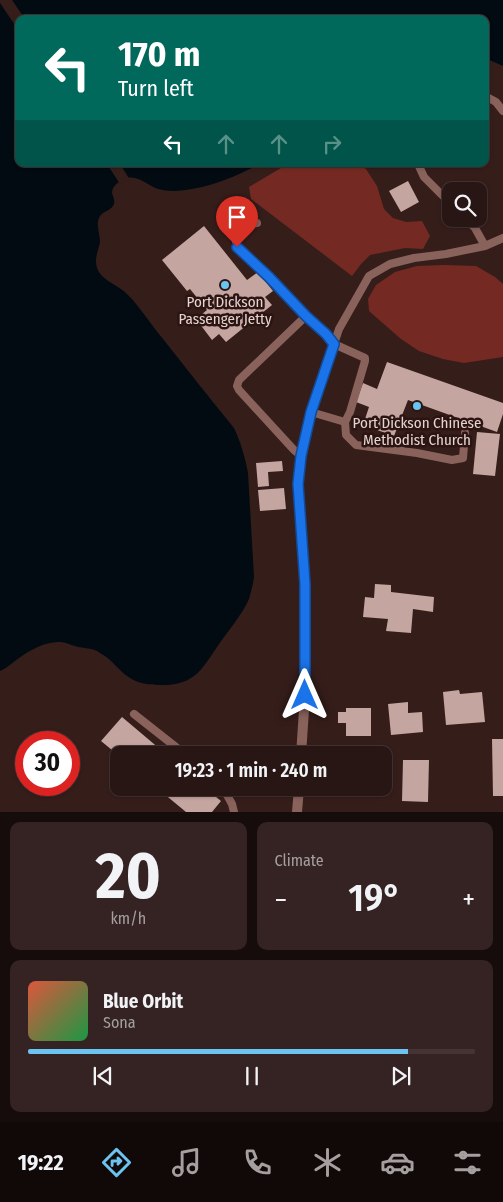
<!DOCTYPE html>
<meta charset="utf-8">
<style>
:root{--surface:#281614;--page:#342322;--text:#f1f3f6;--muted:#a59fa0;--line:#443534;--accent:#6ac3f1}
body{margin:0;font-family:"Fira Sans Condensed",sans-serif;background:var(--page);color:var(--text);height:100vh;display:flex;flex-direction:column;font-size:19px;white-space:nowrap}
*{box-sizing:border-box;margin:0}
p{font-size:16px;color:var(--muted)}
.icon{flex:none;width:28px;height:28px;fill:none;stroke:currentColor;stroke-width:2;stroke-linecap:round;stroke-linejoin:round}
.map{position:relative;height:812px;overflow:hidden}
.details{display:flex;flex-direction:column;gap:10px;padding:10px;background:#160c0b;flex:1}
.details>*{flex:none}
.top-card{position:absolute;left:15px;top:15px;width:474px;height:152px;border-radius:10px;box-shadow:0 1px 4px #0004,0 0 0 1px var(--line);background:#00695c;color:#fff;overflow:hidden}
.controls{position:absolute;left:442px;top:182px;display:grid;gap:10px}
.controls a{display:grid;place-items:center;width:45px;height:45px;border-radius:10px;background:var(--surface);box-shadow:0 1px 4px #0004,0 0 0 1px var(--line);font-size:25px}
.speed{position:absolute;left:15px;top:731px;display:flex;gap:10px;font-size:25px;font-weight:700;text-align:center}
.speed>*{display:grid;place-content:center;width:65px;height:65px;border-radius:50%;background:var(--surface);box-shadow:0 1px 4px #0004,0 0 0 1px var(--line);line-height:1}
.speed .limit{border:8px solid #d22;background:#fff;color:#111}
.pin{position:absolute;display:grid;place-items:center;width:42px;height:42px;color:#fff;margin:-51px -21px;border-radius:50% 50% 50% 0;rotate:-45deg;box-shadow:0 0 5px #0007}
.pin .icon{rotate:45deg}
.me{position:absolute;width:55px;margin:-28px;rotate:0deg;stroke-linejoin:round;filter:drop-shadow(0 0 4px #0008)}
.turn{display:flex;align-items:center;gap:18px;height:105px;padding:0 20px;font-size:22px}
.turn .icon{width:65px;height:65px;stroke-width:2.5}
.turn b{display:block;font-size:35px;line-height:42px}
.lanes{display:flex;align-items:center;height:48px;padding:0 20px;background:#0003;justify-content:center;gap:25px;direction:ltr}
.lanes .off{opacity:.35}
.big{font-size:38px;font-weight:600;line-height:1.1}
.details .card{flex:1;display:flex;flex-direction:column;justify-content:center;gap:8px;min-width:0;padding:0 18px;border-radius:10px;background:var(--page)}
.details .dial{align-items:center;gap:0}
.dial b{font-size:65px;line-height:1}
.song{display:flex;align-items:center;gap:15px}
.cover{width:60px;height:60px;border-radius:8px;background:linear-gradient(135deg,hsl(10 70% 55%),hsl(140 70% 35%))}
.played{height:5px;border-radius:2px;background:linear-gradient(90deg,var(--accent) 85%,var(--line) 85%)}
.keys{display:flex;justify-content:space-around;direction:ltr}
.heat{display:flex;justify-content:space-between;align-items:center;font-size:28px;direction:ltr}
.details .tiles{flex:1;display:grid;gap:10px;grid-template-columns:1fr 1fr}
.card:last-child{grid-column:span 2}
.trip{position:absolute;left:110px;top:746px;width:282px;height:50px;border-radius:10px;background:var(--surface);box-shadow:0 1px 4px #0004,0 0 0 1px var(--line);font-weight:600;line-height:50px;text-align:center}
.tabs{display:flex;height:80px;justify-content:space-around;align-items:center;background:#100908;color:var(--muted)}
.tabs .icon{width:35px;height:35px}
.tabs .current{color:var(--accent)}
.tabs b{font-size:22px;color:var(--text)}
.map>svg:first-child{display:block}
</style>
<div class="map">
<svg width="503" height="812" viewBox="0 0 503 812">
<rect width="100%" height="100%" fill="#351d1a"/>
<path fill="#742a22" d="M290,164H356L366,169L377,186L384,209L393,218L406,222L422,221L430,236L423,249L405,248L370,255L361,264L352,276L251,199L249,187L281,168Z
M444,265L476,266L495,277L503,284V357L464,363L443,359L419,351L401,339L369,311L368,299L376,285L395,272L417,266Z"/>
<path fill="#020b12" d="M0,0H503V66L485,58V19H19V164H259C235,178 186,197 158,189C148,186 139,175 127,178C121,180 112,185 112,193C113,197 115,200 114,204C112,210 104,211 100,216C95,224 100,233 100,242C99,248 96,254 96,261C96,280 117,283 128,295C141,308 151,325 163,339C187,369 210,399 234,428C241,443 245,457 248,473L254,577C253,584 251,592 249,599C242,615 227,632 217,647C202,669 195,684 165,685C147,685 134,684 120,670C114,664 108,657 100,653C92,647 84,649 75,646C70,645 66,642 60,642C46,641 30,650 19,658C12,663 7,668 0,671Z"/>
<path fill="#351d1a" d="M0,0H12L25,19H19V31L0,3Z
M107,164H120L130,180L120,184Z"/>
<path fill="#c5a5a0" d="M408,181L419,202L401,212L389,191Z
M204,226L247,280L258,272L273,291L265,297L272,305L226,342L219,334L212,340L196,319L207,310L190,289L187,291L162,260Z
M387,362L503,403V414L497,432L408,400L394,436L363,425L369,407L356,402L363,383L377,389Z
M477,432L500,434L495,476L473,474Z
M282,461L283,471L268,472L269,486L258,487L256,463Z
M284,488L286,509L260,511L258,490Z
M375,584L391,585V592L434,597L433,612L413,609L411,633L386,631L388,619L363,617L365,597L374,598Z
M459,690L460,694L482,692L485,722L446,725L443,692Z
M408,702V713L422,712L423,732L391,735L388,704Z
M346,708H371V736H346V723H338V712H346Z
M122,717L167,755H118L101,741Z
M492,739H503V796H493Z
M403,760H429L428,802L402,801Z
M157,788H205L221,801L212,812H186Z"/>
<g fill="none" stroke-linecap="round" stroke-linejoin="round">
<path stroke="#8a625c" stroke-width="8" d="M485,96L496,102L503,111
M418,164L424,177L451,204
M466,219L475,228L485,246L503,238
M257,223L251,224L249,226L236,242L237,247L269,277L306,316
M334,344L339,329L369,276L390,264L414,258L446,254L485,246
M311,412L345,422L346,435L356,445L417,453L452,460L463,458L465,433
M301,456L294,450L239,390L237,386L239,380L306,316L326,334L334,344L365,358V361L350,412L345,422
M134,714L186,755
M223,788L232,804L234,812"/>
<path stroke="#8a625c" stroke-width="10" d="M301,755L305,695V584L298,484L301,456L311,412L334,344
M297,812L299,788"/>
</g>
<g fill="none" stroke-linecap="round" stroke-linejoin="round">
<g stroke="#114b97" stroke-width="12">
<path id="route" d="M237,247L269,277L306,316L326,334L334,344L311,412L301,456L298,484L305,584V695"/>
</g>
<use href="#route" stroke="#1a73e8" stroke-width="9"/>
</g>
<g fill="#6ac3f1" stroke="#2b1411" stroke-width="2">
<circle cx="225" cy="285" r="5"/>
<circle cx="417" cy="406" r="5"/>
</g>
<g text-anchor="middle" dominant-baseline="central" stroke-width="5" stroke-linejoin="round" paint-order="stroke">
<g font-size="15" fill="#e5d4d1" stroke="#2b1411">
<text x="225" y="302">Port Dickson<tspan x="225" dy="17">Passenger Jetty</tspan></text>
<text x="417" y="423">Port Dickson Chinese<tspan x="417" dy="17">Methodist Church</tspan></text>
</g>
</g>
</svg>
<div class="controls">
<a><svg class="icon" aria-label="search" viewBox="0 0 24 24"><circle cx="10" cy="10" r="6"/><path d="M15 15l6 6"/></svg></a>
</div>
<div class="speed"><div class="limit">30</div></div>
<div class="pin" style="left:237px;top:247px;background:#d93025"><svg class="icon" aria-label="arrive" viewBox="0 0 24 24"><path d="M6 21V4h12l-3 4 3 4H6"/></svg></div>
<svg class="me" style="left:305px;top:695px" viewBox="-20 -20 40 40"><path d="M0-17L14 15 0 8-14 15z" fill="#1a73e8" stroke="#fff" stroke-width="4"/></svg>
<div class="trip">19:23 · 1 min · 240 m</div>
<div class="top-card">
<div class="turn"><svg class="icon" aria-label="left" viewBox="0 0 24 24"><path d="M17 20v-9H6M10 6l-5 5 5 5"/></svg><div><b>170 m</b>Turn left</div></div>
<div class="lanes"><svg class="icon" aria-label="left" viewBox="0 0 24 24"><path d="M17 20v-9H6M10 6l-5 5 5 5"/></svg><svg class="icon off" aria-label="ahead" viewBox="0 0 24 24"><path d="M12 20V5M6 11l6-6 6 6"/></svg><svg class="icon off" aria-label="ahead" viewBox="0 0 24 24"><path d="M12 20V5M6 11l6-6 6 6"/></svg><svg class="icon off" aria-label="right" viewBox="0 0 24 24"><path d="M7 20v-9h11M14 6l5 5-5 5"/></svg></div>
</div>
</div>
<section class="details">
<div class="tiles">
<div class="card dial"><b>20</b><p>km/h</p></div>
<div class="card"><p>Climate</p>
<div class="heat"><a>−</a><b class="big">19°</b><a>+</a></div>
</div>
<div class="card">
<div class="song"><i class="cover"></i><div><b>Blue Orbit</b><p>Sona</p></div></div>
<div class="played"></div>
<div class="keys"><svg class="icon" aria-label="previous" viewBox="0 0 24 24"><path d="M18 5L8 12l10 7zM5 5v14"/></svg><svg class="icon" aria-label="pause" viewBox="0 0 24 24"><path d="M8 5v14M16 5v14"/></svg><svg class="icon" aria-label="next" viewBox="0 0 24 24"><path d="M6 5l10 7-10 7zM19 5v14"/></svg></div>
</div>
</div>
</section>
<nav class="tabs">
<b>19:22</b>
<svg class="icon current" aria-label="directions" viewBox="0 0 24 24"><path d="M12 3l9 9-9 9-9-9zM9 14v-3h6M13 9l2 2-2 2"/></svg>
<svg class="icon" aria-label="music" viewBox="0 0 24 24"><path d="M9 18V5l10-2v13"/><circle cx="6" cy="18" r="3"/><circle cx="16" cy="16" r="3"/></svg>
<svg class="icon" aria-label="phone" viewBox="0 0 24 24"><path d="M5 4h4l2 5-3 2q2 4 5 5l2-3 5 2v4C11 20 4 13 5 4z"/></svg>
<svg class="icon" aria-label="climate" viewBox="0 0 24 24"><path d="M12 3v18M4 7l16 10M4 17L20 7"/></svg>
<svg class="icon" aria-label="car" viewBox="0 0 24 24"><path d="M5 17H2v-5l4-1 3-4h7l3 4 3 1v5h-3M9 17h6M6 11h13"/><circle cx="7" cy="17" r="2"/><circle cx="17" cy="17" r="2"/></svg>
<svg class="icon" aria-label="filters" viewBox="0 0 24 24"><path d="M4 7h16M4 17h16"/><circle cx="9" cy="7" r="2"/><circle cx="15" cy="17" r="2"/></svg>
</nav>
